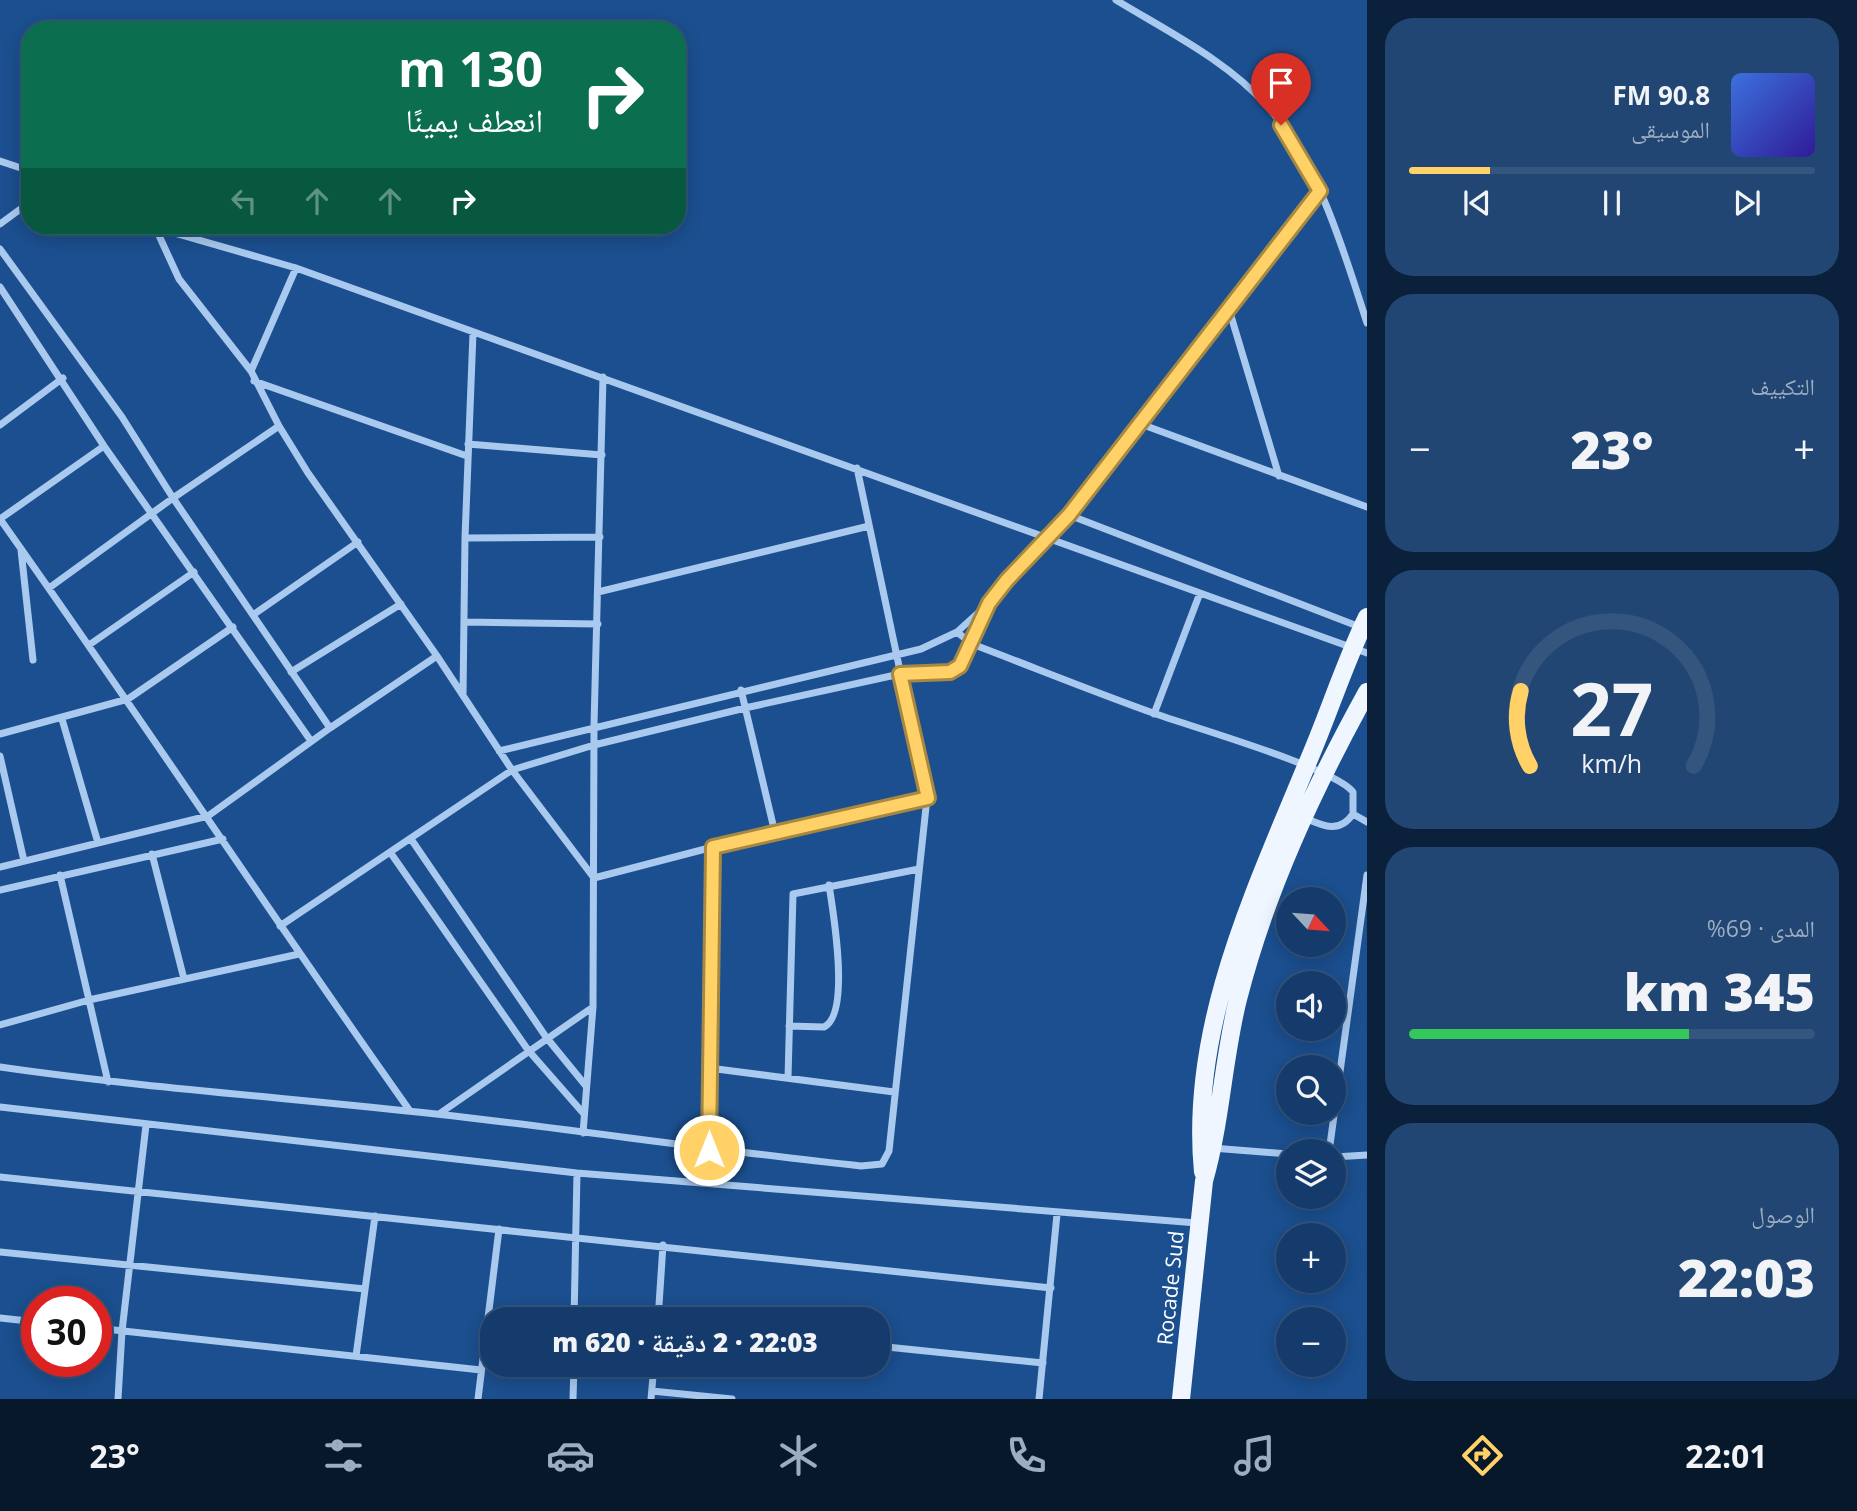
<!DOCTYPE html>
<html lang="ar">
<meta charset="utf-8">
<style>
:root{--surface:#143b6b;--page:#214673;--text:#f1f3f6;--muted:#9dadc1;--line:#33557e;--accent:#ffd166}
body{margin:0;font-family:"Open Sans","Noto Naskh Arabic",sans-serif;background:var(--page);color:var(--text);direction:rtl;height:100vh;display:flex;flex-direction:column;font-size:26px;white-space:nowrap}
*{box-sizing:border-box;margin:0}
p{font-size:23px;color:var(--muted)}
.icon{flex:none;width:38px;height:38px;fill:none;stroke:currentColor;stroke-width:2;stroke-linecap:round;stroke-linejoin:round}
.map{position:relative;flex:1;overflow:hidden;direction:ltr}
.drawer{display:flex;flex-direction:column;gap:18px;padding:18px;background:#0b203b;width:490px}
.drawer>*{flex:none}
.guide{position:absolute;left:21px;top:21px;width:665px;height:214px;border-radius:28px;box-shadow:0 4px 18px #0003,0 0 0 2px var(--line);direction:rtl;background:#0b6e4f;color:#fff;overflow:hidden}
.needle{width:46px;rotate:116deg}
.tools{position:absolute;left:1276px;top:887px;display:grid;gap:14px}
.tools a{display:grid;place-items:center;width:70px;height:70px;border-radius:50%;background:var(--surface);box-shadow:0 4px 18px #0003,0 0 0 2px var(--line);font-size:35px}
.speed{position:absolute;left:21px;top:1286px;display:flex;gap:14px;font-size:35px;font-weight:700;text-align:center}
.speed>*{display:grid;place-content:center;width:91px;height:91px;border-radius:50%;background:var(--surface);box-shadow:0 4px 18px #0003,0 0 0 2px var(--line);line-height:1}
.speed .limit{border:10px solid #d22;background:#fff;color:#111}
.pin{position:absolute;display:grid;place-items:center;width:60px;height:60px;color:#fff;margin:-72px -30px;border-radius:50% 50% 50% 0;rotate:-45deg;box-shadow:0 0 7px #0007}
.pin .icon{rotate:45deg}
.me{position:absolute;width:77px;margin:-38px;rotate:0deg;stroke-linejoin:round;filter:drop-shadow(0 0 5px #0008)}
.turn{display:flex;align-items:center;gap:24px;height:147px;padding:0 28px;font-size:32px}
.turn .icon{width:91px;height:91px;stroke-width:2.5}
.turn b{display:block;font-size:49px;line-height:60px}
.lanes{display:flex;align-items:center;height:66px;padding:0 28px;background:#0003;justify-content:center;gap:35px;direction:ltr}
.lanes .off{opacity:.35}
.big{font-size:52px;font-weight:800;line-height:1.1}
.drawer .widget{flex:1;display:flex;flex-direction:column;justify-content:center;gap:10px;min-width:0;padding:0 24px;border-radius:28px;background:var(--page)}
.drawer .dial{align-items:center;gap:0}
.dial svg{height:182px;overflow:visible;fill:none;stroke:var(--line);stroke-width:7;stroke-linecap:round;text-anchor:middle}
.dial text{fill:var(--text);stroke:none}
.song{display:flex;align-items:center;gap:21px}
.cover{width:84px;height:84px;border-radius:10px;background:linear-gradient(135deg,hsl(220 70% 55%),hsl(250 70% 35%))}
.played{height:7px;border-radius:4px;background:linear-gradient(90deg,var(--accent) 20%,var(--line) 20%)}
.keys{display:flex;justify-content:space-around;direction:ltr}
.heat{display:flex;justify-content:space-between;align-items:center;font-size:38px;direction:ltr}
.charge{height:10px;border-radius:5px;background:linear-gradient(90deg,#34c759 69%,var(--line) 0)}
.trip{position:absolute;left:480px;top:1307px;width:410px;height:70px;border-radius:28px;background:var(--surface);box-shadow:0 4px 18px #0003,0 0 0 2px var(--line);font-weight:800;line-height:70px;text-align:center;direction:rtl}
.menu{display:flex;height:112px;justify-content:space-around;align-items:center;background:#08182b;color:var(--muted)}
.menu .icon{width:49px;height:49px}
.menu .selected{color:var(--accent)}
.menu b{font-size:32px;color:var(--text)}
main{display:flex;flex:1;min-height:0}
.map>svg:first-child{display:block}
</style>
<main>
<section class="drawer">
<div class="widget">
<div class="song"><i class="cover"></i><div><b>90.8 FM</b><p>الموسيقى</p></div></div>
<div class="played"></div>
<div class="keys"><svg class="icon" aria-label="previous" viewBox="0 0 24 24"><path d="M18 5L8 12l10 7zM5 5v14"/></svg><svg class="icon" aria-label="pause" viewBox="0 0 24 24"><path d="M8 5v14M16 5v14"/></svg><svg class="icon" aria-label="next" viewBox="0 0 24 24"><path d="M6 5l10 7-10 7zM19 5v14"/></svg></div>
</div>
<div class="widget"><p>التكييف</p>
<div class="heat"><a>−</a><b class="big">23°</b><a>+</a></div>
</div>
<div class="widget dial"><svg viewBox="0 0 100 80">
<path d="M14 69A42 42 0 1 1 86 69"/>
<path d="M14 69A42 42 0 0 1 10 36" stroke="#ffd166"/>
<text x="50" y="56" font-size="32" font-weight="700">27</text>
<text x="50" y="72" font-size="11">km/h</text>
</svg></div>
<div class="widget"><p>المدى · 69%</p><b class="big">345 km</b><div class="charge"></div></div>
<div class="widget"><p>الوصول</p><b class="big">22:03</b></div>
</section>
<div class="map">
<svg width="1367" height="1399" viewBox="0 0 1367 1399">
<rect width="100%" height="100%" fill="#1b4f8f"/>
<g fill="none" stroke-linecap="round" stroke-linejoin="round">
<path stroke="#a9c9ee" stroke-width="7" d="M1116,0C1167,31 1228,61 1268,107C1320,167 1343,249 1367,323
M0,161L30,171
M0,224L30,202
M150,226L296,268L1367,653
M156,229L179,279L251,371L279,426L308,473L437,656L512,770L594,878L713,847L927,798
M0,249L122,417L173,498L330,728
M0,287L104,446L311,741
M1228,306L1279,476
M251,371L296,268
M254,381L467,456
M1138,423L1367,507
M0,425L63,378
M468,444L602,455
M1069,515L1360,627
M0,519C139,715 271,915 410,1111
M0,519L104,446
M465,538L600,537
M21,550L33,660
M49,588L173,498L279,426
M598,592L869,526
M253,615L358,542
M464,622L598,624
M957,632L972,644C1033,667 1094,692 1156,714C1192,727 1335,768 1353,792V814C1339,834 1323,826 1305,818
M89,645L194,572
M291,672L401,604
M741,690L775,833
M463,695L465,538L473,333
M1154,714L1200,593
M62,719L98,843
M0,734L128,699L233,627
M499,751L921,649L957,632L989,603L1007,580L1069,515L1320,191
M0,756L24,861
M1353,814L1367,822
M411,839L546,1037L586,1086
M390,852L528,1050L584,1114
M152,854L184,979
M0,867L208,816L330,728L437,656
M60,875L108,1082
M0,890L223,839
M280,926L512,770L594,745L745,708L900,674L953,671L963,662L987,607
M0,1025L89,1000L299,954
M789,1026L824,1027C851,1014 833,911 829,885
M0,1067C145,1088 291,1098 436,1114C578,1130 719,1151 861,1166L882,1164L889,1151L927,798L857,468
M709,1068L894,1092
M788,1078L793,894L919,869
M0,1107L577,1173L1197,1223
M439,1114L593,1007
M583,1133L593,1007L594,725L603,377
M1212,1148L1288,1154
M709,1150L713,847
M1329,1152L1367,875
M1334,1157L1367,1155
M0,1177L1051,1288
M0,1252L365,1289
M0,1318L37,1322
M574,1320L577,1173
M658,1320L663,1245
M96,1328L481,1370
M877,1346L1043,1363
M356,1356L375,1216
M652,1391L732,1399
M118,1399L122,1331L146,1125
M478,1399L499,1229
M573,1399L574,1365
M651,1399L654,1365
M1039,1399L1057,1214"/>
<path stroke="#f0f6ff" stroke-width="18" d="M1203,1172C1189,1028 1254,893 1307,764C1328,716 1344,664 1367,617
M1181,1399L1204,1181C1221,1122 1223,1059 1238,999C1266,890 1313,790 1367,692"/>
</g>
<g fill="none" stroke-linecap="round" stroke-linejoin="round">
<g stroke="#a68842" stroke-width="18">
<path id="route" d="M709,1150L713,847L928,798L900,674L950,672L960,666L989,603L1007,580L1069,515L1320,191L1281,125"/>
</g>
<use href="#route" stroke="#ffd166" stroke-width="12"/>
</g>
<g text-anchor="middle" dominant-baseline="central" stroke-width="7" stroke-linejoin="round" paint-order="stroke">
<g font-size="21" fill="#fff" stroke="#1b4f8f">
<text transform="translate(1170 1288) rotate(-84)">Rocade Sud</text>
</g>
</g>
</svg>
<div class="tools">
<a><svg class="needle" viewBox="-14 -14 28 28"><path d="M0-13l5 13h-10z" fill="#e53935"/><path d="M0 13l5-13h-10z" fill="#9dadc1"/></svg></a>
<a><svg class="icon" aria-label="sound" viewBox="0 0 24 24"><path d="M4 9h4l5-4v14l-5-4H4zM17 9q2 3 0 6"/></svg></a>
<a><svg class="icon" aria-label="search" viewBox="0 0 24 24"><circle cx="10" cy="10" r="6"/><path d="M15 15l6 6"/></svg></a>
<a><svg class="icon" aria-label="layers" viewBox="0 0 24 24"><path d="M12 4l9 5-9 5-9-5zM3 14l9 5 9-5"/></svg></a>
<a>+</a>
<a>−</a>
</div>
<div class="speed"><div class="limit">30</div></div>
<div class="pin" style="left:1281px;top:125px;background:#d93025"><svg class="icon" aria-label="arrive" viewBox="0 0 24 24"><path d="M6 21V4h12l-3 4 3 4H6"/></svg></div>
<svg class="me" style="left:709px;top:1150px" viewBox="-20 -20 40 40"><circle r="17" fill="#ffd166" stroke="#fff" stroke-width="3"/><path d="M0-11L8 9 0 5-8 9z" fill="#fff"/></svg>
<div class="trip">22:03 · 2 دقيقة · 620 m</div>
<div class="guide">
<div class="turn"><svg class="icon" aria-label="right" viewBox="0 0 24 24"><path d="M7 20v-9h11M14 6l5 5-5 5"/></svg><div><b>130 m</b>انعطف يمينًا</div></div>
<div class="lanes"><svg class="icon off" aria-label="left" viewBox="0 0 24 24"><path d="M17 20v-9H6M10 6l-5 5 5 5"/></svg><svg class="icon off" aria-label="ahead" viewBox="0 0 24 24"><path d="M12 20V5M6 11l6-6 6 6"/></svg><svg class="icon off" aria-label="ahead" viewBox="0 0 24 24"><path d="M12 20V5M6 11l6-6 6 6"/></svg><svg class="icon" aria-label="right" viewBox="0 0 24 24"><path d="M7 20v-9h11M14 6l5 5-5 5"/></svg></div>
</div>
</div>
</main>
<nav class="menu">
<b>22:01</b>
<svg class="icon selected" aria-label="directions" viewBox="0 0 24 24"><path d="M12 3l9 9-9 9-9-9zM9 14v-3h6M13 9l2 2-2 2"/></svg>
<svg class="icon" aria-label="music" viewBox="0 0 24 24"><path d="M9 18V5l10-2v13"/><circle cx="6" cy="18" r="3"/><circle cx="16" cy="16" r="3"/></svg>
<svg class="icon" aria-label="phone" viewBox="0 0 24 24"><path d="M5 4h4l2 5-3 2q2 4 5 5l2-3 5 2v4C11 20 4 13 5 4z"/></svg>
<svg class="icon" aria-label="climate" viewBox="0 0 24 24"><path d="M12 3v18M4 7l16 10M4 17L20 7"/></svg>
<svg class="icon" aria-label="car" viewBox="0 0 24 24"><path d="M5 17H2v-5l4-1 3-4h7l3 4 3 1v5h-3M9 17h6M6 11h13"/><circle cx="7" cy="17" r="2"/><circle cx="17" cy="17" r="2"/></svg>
<svg class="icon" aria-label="filters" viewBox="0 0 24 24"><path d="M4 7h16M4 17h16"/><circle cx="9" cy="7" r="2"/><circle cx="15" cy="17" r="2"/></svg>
<b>23°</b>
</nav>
